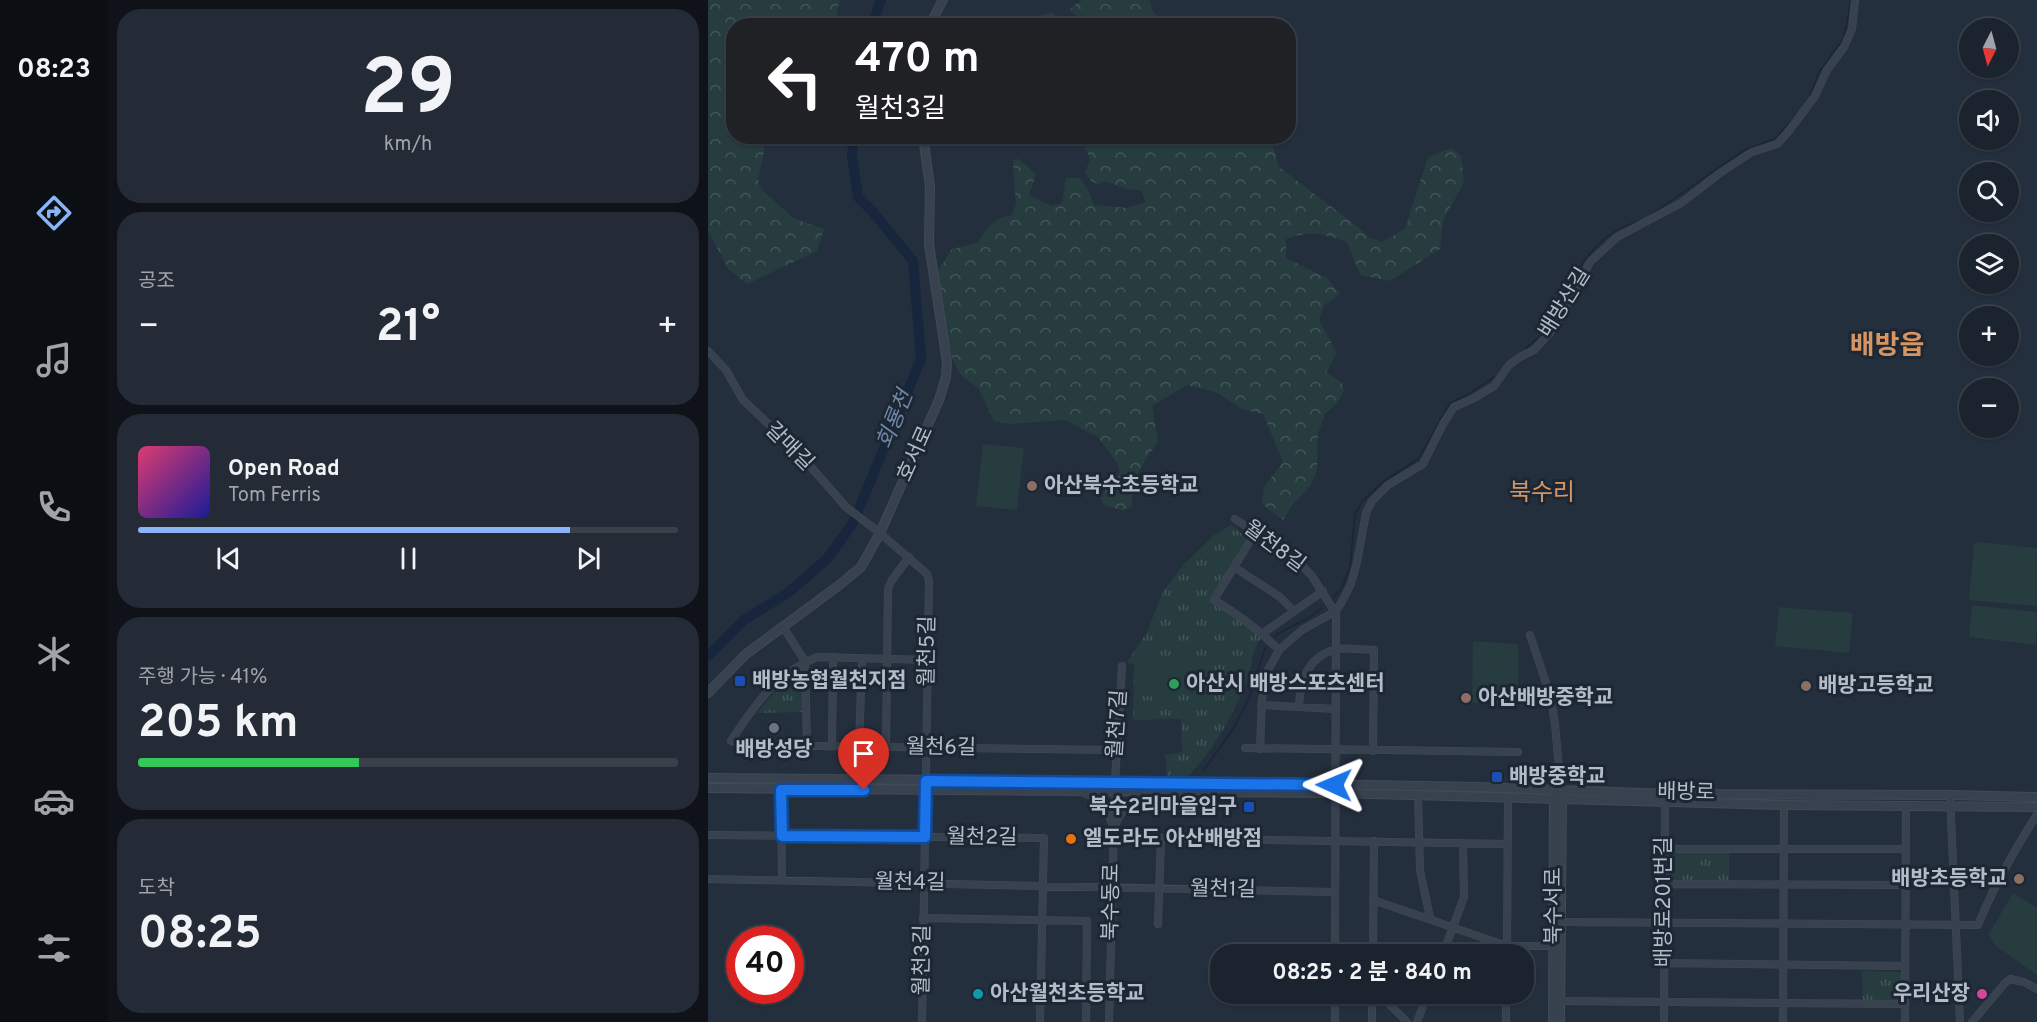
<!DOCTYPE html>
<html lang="ko">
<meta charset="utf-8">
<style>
:root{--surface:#1b232e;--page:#242b36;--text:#f1f3f6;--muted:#a0a4aa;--line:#39404a;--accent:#8ab4f8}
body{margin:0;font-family:Overpass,"Noto Sans KR",sans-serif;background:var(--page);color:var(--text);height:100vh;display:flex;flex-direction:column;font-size:22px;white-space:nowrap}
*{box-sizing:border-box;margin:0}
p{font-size:20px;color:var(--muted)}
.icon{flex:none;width:33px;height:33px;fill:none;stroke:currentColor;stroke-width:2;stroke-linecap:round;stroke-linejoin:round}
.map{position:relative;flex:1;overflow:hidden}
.details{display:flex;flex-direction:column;gap:9px;padding:9px;background:#0f1319;width:600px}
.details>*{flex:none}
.guide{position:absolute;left:18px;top:18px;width:570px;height:126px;border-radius:24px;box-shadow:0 2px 4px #0004,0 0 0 2px var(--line);background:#202124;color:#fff;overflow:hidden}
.needle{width:39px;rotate:186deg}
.controls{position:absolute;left:1251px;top:18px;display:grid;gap:12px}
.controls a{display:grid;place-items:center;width:60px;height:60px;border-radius:50%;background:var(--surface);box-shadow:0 2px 4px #0004,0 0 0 2px var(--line);font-size:30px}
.speed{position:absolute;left:18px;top:926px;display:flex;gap:12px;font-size:30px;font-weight:700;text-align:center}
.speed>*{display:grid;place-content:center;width:78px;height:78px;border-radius:50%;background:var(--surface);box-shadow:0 2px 4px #0004,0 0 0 2px var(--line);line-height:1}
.speed .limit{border:9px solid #d22;background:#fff;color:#111}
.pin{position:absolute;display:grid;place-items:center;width:51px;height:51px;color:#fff;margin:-62px -26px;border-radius:50% 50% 50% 0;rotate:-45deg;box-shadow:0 0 6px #0007}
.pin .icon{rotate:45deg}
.me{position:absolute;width:66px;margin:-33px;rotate:271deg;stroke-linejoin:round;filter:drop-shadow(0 0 4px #0008)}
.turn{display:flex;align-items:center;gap:21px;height:126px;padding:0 30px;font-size:27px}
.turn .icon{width:78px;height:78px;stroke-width:2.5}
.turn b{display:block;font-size:42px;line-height:51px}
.big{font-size:45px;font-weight:700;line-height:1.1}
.details .widget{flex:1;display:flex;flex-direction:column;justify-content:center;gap:9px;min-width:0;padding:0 21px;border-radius:24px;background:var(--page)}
.details .dial{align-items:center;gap:0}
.dial b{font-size:78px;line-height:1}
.song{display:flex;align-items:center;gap:18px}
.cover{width:72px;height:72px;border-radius:9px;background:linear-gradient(135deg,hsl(340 70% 55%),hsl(240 70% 35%))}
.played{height:6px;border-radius:3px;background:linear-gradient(90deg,var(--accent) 80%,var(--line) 80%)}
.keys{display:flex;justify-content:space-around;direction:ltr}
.heat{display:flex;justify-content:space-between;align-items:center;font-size:33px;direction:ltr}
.charge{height:9px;border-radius:4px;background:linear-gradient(90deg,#34c759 41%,var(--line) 0)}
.trip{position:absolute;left:502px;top:944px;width:324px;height:60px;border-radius:24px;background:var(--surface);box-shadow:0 2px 4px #0004,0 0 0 2px var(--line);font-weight:700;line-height:60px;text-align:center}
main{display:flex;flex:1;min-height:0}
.tabs{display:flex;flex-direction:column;width:108px;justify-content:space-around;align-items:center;background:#0b0e12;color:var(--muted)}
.tabs .icon{width:42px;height:42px}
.tabs .active{color:var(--accent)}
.tabs b{font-size:27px;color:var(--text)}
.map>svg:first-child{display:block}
</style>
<main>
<nav class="tabs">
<b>08:23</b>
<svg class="icon active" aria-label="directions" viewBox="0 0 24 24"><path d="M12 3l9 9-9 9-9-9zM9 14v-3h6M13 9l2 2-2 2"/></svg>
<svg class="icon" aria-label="music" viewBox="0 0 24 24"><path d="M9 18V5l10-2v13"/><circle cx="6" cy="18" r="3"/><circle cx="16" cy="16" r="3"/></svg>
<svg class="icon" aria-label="phone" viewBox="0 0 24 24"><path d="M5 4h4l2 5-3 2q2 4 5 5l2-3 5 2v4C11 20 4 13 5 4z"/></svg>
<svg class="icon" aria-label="climate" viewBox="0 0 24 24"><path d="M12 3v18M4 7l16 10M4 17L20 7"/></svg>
<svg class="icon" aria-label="car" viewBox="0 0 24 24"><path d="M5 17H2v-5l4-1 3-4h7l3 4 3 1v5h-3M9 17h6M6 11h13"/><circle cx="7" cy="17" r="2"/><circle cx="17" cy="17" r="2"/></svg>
<svg class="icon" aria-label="filters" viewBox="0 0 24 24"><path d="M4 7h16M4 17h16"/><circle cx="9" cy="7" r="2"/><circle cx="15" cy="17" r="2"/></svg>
</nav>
<section class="details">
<div class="widget dial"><b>29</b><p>km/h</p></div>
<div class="widget"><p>공조</p>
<div class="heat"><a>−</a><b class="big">21°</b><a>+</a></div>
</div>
<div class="widget">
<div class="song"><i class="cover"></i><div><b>Open Road</b><p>Tom Ferris</p></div></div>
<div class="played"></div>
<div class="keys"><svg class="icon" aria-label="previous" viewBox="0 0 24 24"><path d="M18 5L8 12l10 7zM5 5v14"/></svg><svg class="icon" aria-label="pause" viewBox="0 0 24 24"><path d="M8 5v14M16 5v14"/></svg><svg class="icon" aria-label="next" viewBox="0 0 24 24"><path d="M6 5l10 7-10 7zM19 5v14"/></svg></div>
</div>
<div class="widget"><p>주행 가능 · 41%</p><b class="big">205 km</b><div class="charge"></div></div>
<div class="widget"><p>도착</p><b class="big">08:25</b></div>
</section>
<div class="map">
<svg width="1329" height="1022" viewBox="0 0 1329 1022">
<defs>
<pattern id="forest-crowns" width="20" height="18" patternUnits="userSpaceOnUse" patternTransform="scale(1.5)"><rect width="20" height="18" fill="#263c3f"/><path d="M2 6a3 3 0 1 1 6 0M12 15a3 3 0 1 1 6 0" fill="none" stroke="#435659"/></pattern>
<pattern id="park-tufts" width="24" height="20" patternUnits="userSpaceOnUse" patternTransform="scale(1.5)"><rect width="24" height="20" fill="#263c3f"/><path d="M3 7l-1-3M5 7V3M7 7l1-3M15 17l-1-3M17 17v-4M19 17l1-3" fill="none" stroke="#435659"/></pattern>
</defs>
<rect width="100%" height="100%" fill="#242f3e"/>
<path fill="url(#forest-crowns)" d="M0,0H132L129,12L132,25L26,26V136L89,137L57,146L50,179L53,189L85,218L116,229L109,251L39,284L21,270L0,231Z
M373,0H442L445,12L460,25H382L361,10Z
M344,12L354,25H327L329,17Z
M338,137H562L571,167L650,227L662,238L674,242L697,229L720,157L744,148L753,156L756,183L735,220L732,249L682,281L652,275L639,242C615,234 602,230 578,239V258L619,278L632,294L616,305L611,320L629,353L618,372L634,383L636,391L630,402L617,414L610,434L609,470L603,485L585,504L575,520L554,504L556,487L575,462L555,414L533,409L510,393L479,385L444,406L450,442C434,464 424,477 424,506L416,511L396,505L392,497L412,473L410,464L390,437L357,420L301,424L286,421L271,389L252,374L244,359L228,274L244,249L269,243C280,228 284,218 304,215L308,204L305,160L311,159L328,175L321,195L344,206L354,203L358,178H372L381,192L386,205L418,208L437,202L434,191L418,189L396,181L390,185L383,181L377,172L382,160L377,146L365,140L341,141Z"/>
<path fill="url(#park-tufts)" d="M523,525L539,538L502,601L528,617L553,638C542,654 546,660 540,677C530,707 503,755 480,776H459L457,755L474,752L473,719L425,720L426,664L419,663L439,632L455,592L476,564L506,535Z
M94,676V712L49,713C61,699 76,679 94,676Z
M955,849H1021V883H955Z
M1154,971L1194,972L1195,1002L1155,1001Z"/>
<path fill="#263c3f" d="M275,444L316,448L309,510L268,506Z
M1269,542L1329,548V606L1261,600L1266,544Z
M1264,605L1329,612L1328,645L1261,637Z
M1071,607L1145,613L1141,653L1067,646Z
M765,641L810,644V704L764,703Z
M429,659L486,661V676L505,677L504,693L462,692L461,697L427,696Z
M1305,893L1329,908V975L1288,946L1280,935Z"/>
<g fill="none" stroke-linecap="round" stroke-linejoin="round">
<path stroke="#17263c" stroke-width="1.5" d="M1093,109L1100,100L1111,72L1136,38L1143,0
M941,216L1035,151L1068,138L1088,115
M818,348L835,334L865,285L875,262L884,251L896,239L912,228L934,220
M626,597L634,588L642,566L647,515L655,500L675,482L710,459L742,403L761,394L787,376
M567,637L571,633L602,617L614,608
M496,770L525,729L541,698L557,648"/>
<path stroke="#17263c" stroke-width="10" d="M164,26L173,0
M0,656L36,620L81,592L119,559L145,523L213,359L205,261L165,212L150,197L144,156L146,136"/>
<g stroke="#414a57" stroke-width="8">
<path id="minor" d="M0,351L18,370L35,400L89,451L138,507L172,533L219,574L221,581L214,1022
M527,519L589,560L604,576L628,614L627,954
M547,533L506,600C530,614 551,630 571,650
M526,567L572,597L586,611
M75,627L97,661L99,746
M554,634L615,591
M822,635L843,698L847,724L853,791
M220,660L110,657C70,671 45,707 23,741L43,745L408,750
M553,705L628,709
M591,707C592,681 599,657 628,649C639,647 655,650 666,650L665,751
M124,746L125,657
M151,746L154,659
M178,747L180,589L184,580L201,557
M537,748L810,752
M552,749L554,699L560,670L571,650L594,630L628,611L636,598L643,584L649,562L658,513L664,501L680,485L715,464L735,424L746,407L766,398L786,386L801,365L812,357L826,350L847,327L882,262L909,237L973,203L1012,173L1044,152L1069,144L1080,132L1107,96L1119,70L1136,47L1144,29L1147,0
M73,790L74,880
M372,792C387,796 399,806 403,822
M1242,795L1252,1022
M710,796L712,870L722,918
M407,826C413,810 425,799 441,793
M0,835L336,838L332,1022
M957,849H1198
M0,879L627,892
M956,884L1198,885
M665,900L799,946H845
M215,918L379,921L378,1022
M853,922L1270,925C1286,886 1306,851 1328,816
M450,924L453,838L800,844
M665,954L666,841
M735,954L756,897L755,843
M799,954L800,799
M956,963L1197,966
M627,993V1022
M670,993L699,1022
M852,1001L1197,1004
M401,1022L407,782L414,666
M664,1022V993
M709,1022L720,993
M798,1022V993
M956,1022L957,802
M1075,1022L1076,805
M1197,1022L1198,806
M1264,1022L1297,983L1302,979L1316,982L1329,989"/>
</g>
<g stroke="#414a57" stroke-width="10">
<path id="tertiary" d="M221,26L235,0
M0,693L38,654L130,586L153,567L172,533L231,400L238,377L239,362L221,244L222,187L215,136
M0,778L495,782L769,787L961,794L1242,795L1329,797
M0,788L626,793L1076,805L1329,807
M845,1022L846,794
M852,1022L854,794"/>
</g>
<use href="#minor" stroke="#38414e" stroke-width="7"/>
<use href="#tertiary" stroke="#38414e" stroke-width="8"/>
</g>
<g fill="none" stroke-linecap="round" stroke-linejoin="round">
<g stroke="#114b97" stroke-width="15">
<path id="route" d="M156,790H73L74,836L217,837L218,781L626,785"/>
</g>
<use href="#route" stroke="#1a73e8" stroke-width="10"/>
</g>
<g fill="#8d6e63" stroke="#1d2633" stroke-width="2">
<circle cx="324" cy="486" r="6"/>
<circle cx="1098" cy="686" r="6"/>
<circle cx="758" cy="698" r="6"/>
<circle cx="1311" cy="879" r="6"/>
</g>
<g fill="#1a4fb4" stroke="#1d2633" stroke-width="2">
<rect x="26" y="675" width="12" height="12" rx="3"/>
<rect x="783" y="771" width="12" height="12" rx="3"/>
<rect x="535" y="801" width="12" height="12" rx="3"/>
</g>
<circle fill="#2e9e5b" stroke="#1d2633" stroke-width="2" cx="466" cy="684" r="6"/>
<circle fill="#6b7280" stroke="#1d2633" stroke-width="2" cx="66" cy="728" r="6"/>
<circle fill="#e8710a" stroke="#1d2633" stroke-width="2" cx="363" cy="839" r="6"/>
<circle fill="#0f9aa8" stroke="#1d2633" stroke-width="2" cx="270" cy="994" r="6"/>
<circle fill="#d1479c" stroke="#1d2633" stroke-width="2" cx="1274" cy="994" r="6"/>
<g text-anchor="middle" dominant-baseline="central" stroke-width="6" stroke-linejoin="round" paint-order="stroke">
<g font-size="21" fill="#b4bcc9" stroke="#1d2633">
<text transform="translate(857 303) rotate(-58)">배방산길</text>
<text transform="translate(81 447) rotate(45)">갈매길</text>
<text transform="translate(208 454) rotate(-66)">호서로</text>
<text transform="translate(566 547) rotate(37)">월천8길</text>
<text transform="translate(220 651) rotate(-89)">월천5길</text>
<text transform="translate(410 724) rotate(-86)">월천7길</text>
<text transform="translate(233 748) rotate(1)">월천6길</text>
<text transform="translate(978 793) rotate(1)">배방로</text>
<text transform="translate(274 838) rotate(1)">월천2길</text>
<text transform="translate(202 883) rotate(1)">월천4길</text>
<text transform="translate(515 890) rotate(1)">월천1길</text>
<text transform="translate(404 902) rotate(-89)">북수동로</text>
<text transform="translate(956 902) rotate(-90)">배방로201번길</text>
<text transform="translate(846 906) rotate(-90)">북수서로</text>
<text transform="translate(215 960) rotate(-89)">월천3길</text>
</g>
<g font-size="21" font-weight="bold" fill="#b4bcc9" stroke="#1d2633" text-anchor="start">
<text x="336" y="486">아산북수초등학교</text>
<text x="44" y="681">배방농협월천지점</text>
<text x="478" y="684">아산시 배방스포츠센터</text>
<text x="1110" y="686">배방고등학교</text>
<text x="770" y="698">아산배방중학교</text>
<text x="66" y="750" text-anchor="middle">배방성당</text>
<text x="801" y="777">배방중학교</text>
<text x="529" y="807" text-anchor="end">북수2리마을입구</text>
<text x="375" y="839">엘도라도 아산배방점</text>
<text x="1299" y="879" text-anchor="end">배방초등학교</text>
<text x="282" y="994">아산월천초등학교</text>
<text x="1262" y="994" text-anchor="end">우리산장</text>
</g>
<g font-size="22" font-style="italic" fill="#6d86a8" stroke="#1d2633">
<text transform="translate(188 420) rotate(-68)">회룡천</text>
</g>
<g font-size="24" fill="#d59563" stroke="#1d2633">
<text x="834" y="494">북수리</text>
</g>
<g font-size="27" font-weight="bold" fill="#d59563" stroke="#1d2633">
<text x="1179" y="347">배방읍</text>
</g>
</g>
</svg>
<div class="controls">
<a><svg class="needle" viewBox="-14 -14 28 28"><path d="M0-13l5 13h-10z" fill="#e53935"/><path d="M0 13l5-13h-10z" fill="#a0a4aa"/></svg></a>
<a><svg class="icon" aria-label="sound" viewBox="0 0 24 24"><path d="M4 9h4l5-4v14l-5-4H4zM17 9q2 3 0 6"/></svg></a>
<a><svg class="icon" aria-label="search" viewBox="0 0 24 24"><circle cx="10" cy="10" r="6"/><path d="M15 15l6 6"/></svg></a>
<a><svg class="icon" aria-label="layers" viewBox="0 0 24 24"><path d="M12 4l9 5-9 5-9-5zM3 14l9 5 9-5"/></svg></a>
<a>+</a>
<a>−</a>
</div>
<div class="speed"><div class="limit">40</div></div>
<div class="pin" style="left:156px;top:790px;background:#d93025"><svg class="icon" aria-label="arrive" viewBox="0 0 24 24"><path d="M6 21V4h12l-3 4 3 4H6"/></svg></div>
<svg class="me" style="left:626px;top:785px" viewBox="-20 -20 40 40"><path d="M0-17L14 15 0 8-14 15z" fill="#1a73e8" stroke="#fff" stroke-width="4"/></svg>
<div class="trip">08:25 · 2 분 · 840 m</div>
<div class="guide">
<div class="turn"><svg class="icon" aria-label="left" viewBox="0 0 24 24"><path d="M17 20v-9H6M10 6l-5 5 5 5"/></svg><div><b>470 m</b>월천3길</div></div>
</div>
</div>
</main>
